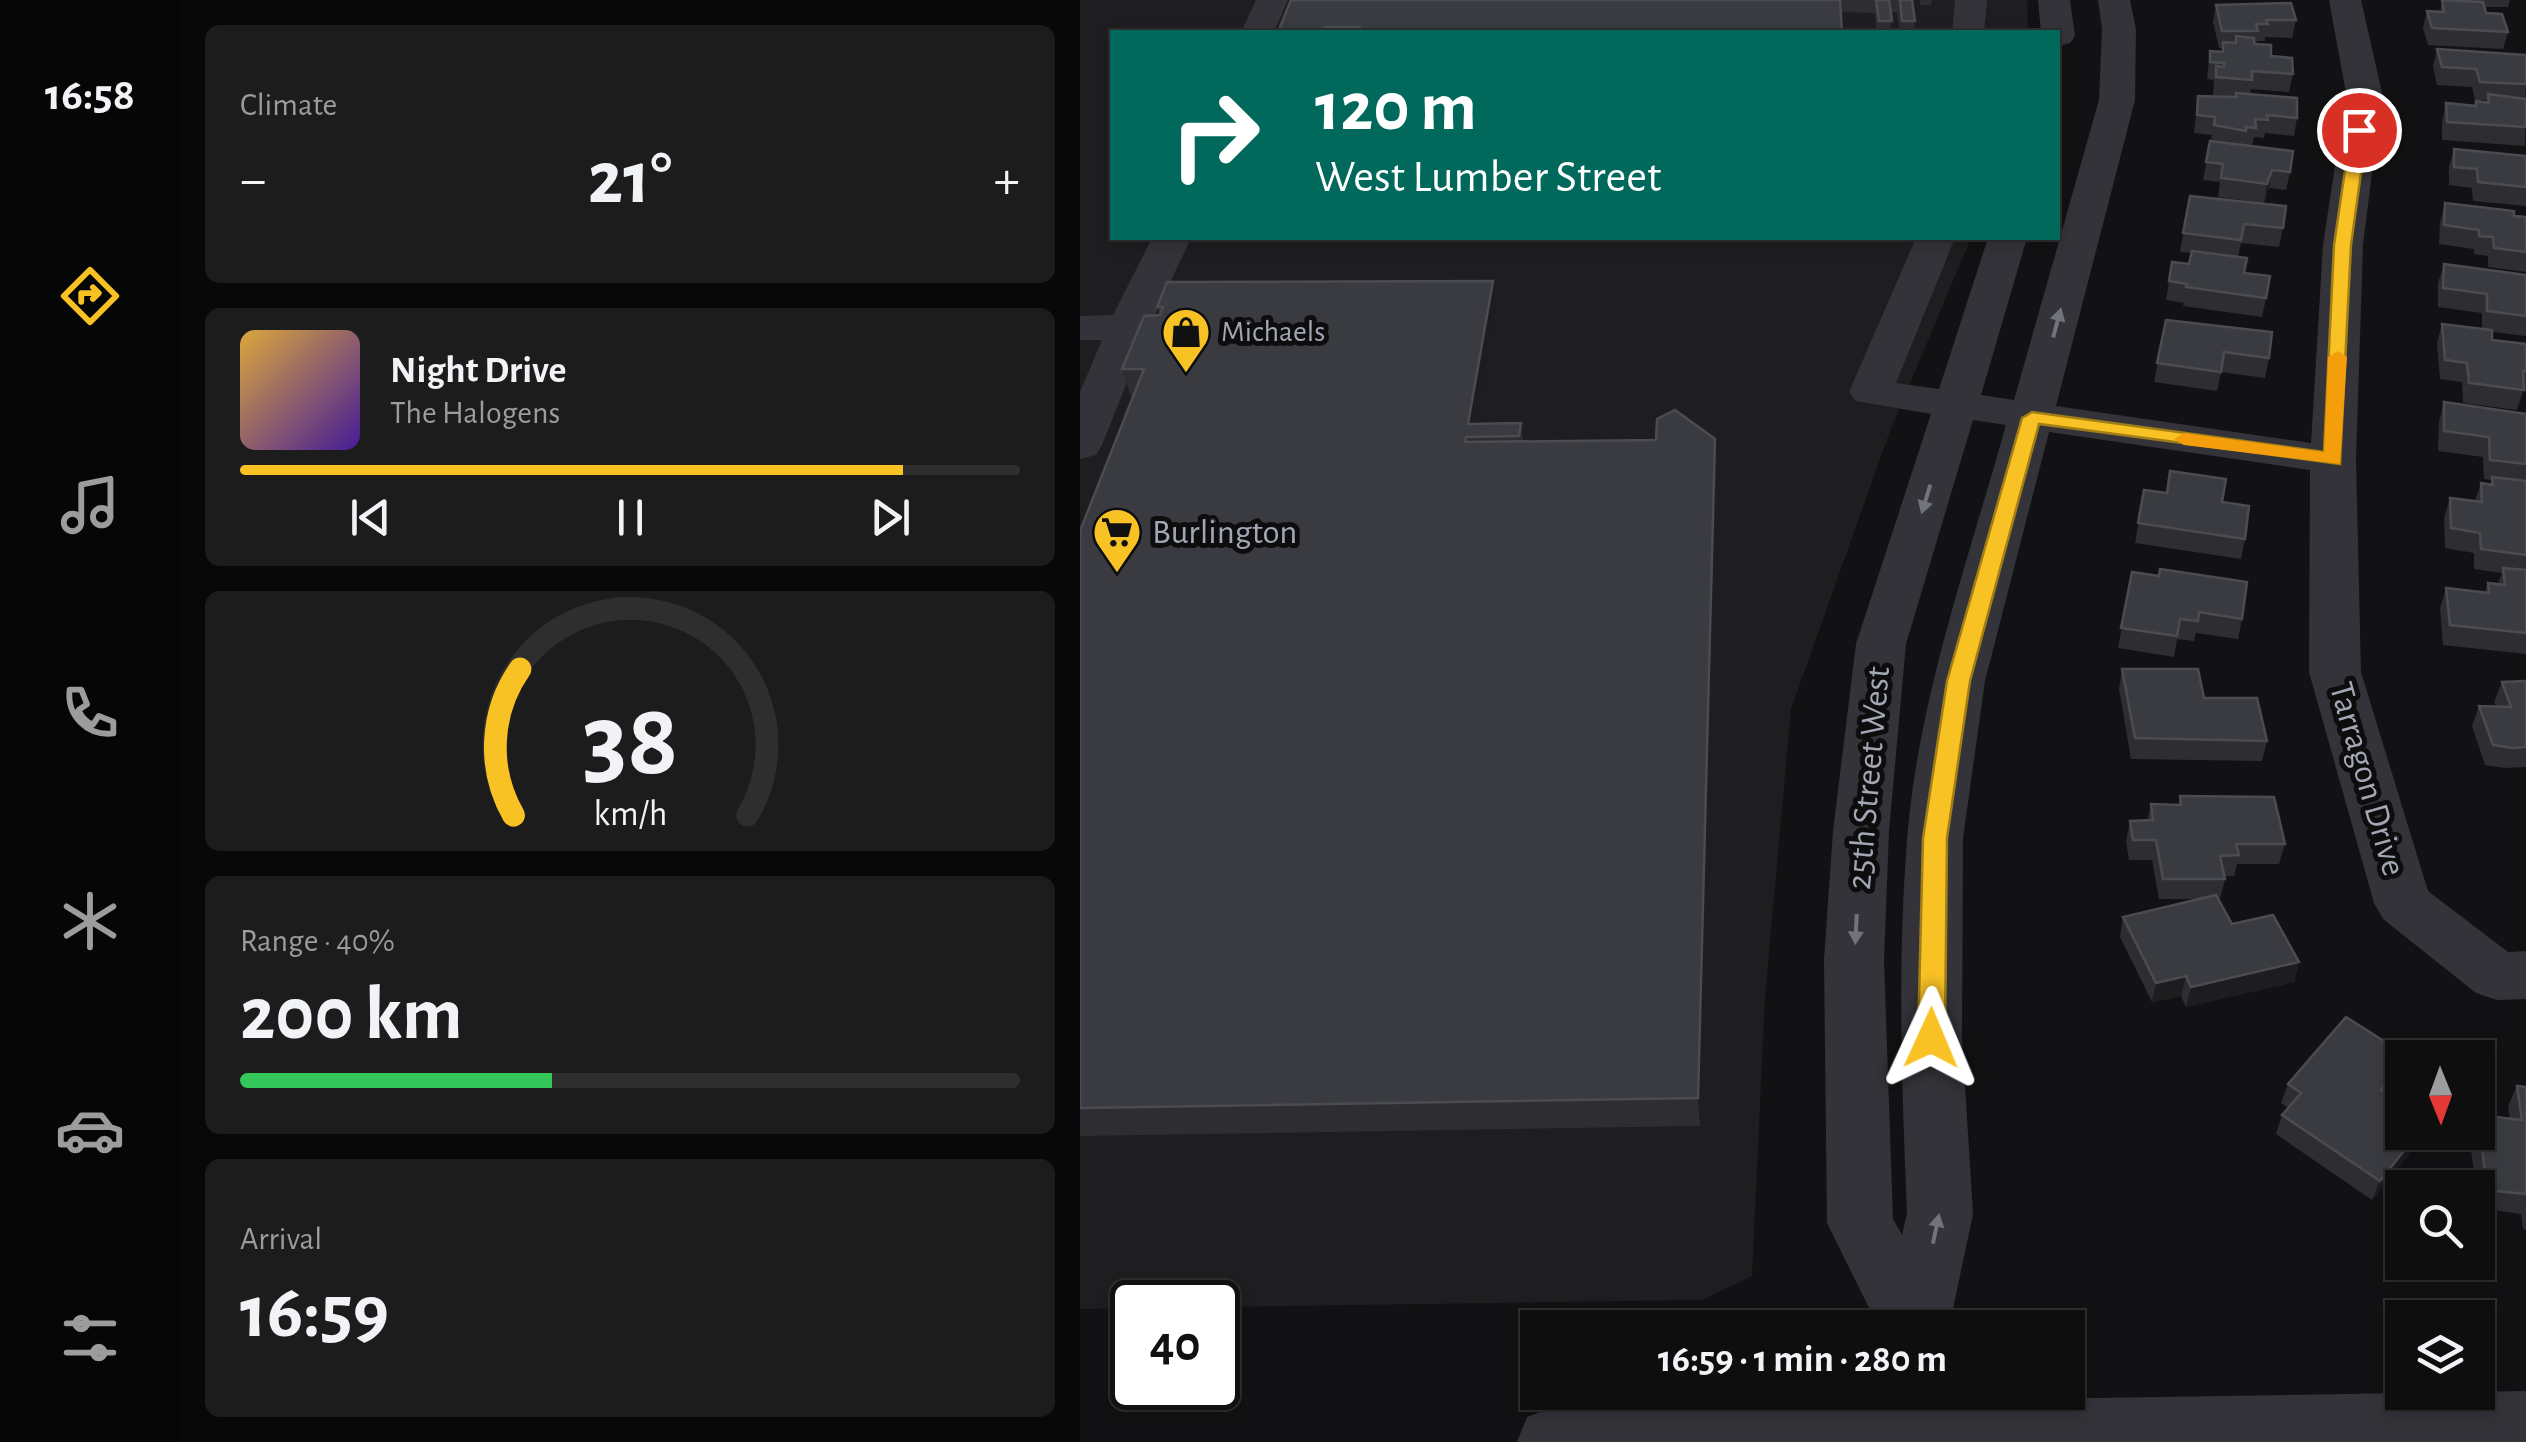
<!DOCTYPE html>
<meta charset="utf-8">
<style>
:root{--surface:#0e0e0f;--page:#1c1c1d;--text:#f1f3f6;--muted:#9b9c9e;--line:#2e2e2f;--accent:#f9c224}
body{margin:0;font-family:"Alegreya Sans",sans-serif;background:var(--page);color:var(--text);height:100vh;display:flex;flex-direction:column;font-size:38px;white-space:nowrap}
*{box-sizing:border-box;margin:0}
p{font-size:32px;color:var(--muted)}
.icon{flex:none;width:55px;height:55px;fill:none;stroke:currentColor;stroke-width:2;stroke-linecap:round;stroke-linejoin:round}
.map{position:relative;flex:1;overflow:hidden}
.panel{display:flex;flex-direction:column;gap:25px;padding:25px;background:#080808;width:900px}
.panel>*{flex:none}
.guide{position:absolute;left:30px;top:30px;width:950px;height:210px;border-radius:0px;box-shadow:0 5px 15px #0003,0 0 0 2px var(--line);background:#00695c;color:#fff;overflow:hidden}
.needle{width:65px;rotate:179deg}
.controls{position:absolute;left:1305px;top:1040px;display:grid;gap:20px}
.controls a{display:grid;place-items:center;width:110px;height:110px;border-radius:0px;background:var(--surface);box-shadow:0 5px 15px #0003,0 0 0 2px var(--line);font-size:50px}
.speed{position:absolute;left:30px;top:1280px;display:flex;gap:20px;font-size:50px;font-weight:700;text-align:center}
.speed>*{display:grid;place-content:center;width:130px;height:130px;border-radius:50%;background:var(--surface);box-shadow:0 5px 15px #0003,0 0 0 2px var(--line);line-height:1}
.speed .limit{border:5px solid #111;border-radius:15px;background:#fff;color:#111}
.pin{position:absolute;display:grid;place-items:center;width:85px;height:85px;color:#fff;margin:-42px;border:5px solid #fff;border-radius:50%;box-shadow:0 2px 10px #0007}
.me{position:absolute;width:110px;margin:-55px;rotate:1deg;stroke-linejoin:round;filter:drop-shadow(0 0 8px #0008)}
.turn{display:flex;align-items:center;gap:35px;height:210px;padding:0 40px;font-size:45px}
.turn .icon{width:130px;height:130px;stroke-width:2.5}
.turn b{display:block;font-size:70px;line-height:85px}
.big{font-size:75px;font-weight:700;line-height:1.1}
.panel .tile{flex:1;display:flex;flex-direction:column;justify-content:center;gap:15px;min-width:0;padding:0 35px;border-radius:15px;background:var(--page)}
.panel .dial{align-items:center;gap:0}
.dial svg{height:260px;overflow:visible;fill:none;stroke:var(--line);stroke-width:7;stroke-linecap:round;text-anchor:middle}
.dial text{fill:var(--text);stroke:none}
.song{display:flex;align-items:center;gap:30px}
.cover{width:120px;height:120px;border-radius:15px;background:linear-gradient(135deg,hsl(40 70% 55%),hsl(260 70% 35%))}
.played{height:10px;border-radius:5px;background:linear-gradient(90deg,var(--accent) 85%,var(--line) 85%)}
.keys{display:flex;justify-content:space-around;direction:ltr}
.heat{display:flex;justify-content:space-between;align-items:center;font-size:55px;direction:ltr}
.charge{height:15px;border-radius:8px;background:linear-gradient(90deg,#34c759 40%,var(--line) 0)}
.trip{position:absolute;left:440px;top:1310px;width:565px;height:100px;border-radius:0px;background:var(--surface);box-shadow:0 5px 15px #0003,0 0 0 2px var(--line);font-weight:700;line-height:100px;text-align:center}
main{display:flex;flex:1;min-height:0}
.tab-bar{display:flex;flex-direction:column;width:180px;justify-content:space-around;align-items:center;background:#060606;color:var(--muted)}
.tab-bar .icon{width:70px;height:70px}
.tab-bar .selected{color:var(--accent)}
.tab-bar b{font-size:45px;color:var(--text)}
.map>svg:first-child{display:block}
</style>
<main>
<nav class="tab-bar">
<b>16:58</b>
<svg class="icon selected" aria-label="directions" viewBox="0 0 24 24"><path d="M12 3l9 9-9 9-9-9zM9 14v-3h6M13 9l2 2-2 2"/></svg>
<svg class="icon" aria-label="music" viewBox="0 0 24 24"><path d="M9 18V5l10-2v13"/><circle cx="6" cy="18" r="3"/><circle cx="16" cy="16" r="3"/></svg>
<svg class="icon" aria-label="phone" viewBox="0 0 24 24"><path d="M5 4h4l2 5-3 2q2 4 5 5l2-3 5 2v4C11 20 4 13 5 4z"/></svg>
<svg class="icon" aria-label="climate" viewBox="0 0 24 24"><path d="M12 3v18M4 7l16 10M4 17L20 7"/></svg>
<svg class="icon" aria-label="car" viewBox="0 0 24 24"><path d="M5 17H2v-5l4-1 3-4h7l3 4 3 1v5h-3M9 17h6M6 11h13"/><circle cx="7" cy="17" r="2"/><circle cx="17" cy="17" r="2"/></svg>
<svg class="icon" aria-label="filters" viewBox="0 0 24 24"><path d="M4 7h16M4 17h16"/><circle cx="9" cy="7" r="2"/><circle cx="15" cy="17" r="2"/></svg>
</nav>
<section class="panel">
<div class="tile"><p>Climate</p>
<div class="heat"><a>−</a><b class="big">21°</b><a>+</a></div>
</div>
<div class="tile">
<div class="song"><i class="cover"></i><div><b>Night Drive</b><p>The Halogens</p></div></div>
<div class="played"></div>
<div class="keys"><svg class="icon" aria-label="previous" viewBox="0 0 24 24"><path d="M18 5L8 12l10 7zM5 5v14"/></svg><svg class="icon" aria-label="pause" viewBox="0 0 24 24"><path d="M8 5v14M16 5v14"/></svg><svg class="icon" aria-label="next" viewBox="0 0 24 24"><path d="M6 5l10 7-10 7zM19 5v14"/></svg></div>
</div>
<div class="tile dial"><svg viewBox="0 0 100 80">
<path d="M14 69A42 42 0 1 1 86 69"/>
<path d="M14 69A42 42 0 0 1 16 24" stroke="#f9c224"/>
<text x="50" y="56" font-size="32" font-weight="700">38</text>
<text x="50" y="72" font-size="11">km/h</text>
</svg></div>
<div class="tile"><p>Range · 40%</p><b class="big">200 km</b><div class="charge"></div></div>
<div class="tile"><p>Arrival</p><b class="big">16:59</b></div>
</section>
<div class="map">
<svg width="1446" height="1442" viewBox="0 0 1446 1442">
<rect width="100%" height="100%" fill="#121214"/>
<path fill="#1e1e21" d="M0,0H947L948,32H32V238H891L810,431L711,709L685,997L672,1276L622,1300L138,1307V1302H52V1308L0,1309Z"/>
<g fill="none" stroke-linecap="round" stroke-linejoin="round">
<path fill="#333339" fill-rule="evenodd" d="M176,0H208L194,32H161Z
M875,0H907L904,32H872Z
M958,0H990L995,36L990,43L978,46V32H961Z
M1018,0H1050L1056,29L1055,100L976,406L1231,443L1243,245L1266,93L1249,0H1281L1302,93L1283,245L1276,460L1281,672L1348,891L1428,952L1446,951V999L1417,1000L1396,993L1303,919L1294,903L1229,672L1230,470L969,432L905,681L883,838L882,1038L893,1214L869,1328H799L747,1223L744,960L753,831L776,644L851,414L776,401L769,392L836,238H875L816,383L859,389L908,238H947L901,395L934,400L1019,100L1022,29ZM893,420L926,425C888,561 838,699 827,840C817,965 822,1090 827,1214L822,1235L813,1219L804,960L809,831L826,644Z
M72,238H111L69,327L22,445L16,455L0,459V392L22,340H0V316L33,315Z
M1446,1391V1442H437L447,1417L473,1407Z"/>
</g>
<path fill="#2e2e32" d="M211,0H852L851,5H839V11L834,12V32H820L817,12H811V32H796L795,13L761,12L762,32H198Z
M1359,0H1430L1428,7H1404L1406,13L1428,32L1423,49L1348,45L1343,28L1347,11L1360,12L1362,1Z
M1136,5L1216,20L1212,38L1185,37V41H1177L1176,44L1213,74L1209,92L1171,89L1170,94L1217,118L1214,136L1185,133L1184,138L1174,137L1172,146L1210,172L1206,190L1189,188L1184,203L1138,197L1140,182L1123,180L1132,135L1114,133L1118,96L1155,97L1133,95L1134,80L1127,79L1130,51L1142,52V48H1139L1133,22Z
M1357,49L1446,55L1445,146L1362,140V121L1366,103L1395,106L1396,101L1406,102V100H1395L1392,87L1357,85L1353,66Z
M1374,149L1446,156V206L1393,201L1392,188L1369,185V167Z
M1110,196L1203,228L1199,247L1161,243L1158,257L1164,273L1186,298L1182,317L1103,306L1104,303L1086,300L1092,262L1109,264L1111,253L1100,252Z
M1365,203L1446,217V272L1408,267V256L1394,254V249L1359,244L1360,222Z
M1364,264L1446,275V336L1412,332V340L1446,344V391H1443L1437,410L1383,403L1382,382L1360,379L1357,343L1362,324L1402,329V313L1358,307V283Z
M77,307L417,309L397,423H441L443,441L635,439L636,467L620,1126L0,1136V531L53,397H51L42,369L79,315Z
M1086,320L1189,358L1185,378L1141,372L1137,391L1074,382Z
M1364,402L1446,414V654L1363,645L1360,608L1366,588L1405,592L1408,583L1418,584L1422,573L1394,569V553L1365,548L1364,518L1370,498L1395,501L1401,483L1410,484L1411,480L1404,479L1403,457L1358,451L1359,422Z
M1064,490L1142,502L1165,539L1161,559L1055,543Z
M1052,572L1162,619L1158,639L1116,633L1114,641L1097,639L1094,657L1038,648Z
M1042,669L1124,698L1187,741L1182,761L1051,759L1039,689Z
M1446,681V767L1425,768L1405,765L1392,726L1399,706H1416L1414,702L1422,682Z
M1100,796L1205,844L1199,864H1157L1154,876H1144L1145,879L1140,899H1138L1152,924L1219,962L1214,982L1106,1007L1101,996L1072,1002L1040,937L1043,917L1118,899H1079L1072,860H1049L1046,841L1050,821H1067L1071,804L1098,805Z
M1321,1076L1306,1094L1318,1101L1311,1118L1329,1154L1292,1200L1196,1134L1202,1115L1208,1108L1201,1103L1208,1084Z
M1437,1086L1446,1087V1230L1443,1229L1441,1214L1398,1208V1188H1396L1389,1135L1390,1132H1398V1115L1430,1119L1428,1106Z"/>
<path fill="#1d1d20" d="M830,0H840L839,11L829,13Z
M1192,170L1189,188L1184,203L1187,184Z
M413,281L417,309L395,437L388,424Z
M635,439L636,467L620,1126L618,1098Z
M1219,962L1214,982L1106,1007L1111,987Z
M1106,976L1101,996L1072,1002L1076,983Z
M1322,1064L1321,1076L1294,1109L1301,1090Z
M1318,1101L1310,1121L1306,1115Z
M1337,1134L1329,1154L1292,1200L1300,1181Z"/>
<path fill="#3a3b40" stroke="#4b4c52" stroke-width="2.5" d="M211,0H760L762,32H279L280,27H245L243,32H198Z
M796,0H809L812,21H799Z
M820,0H832L835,21H822Z
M1362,0L1403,2L1406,13L1422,14L1428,32L1352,28L1347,11L1364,12Z
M1211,3L1216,20H1186L1188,24H1176L1178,31H1142L1136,5Z
M1156,36L1174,38V44L1191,45V56L1212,58L1213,74L1172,71V80L1136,77V66L1144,67V63L1130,62V51L1143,52V42L1156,43Z
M1357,49L1446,55V84L1400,82L1396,69L1362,67Z
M1156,93L1217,98V118L1187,115L1188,120L1175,119L1176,128L1166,127V131L1134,125L1135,117L1117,115L1118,96L1156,97Z
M1408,94L1446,99V127L1367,122L1366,103L1396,106V101L1409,103Z
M1130,141L1213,151L1210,172L1192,170L1187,184L1141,178L1143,164L1126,162Z
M1374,149L1446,156V187L1398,182L1397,169L1374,167Z
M1110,196L1206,206L1203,228L1164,224L1161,240L1103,233Z
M1365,203L1434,211V216L1446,217V252L1414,248L1413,237L1399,236V230L1364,225Z
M1112,251L1167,258L1164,273L1190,276L1186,298L1106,287L1107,284L1089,281L1092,262L1109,264Z
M1364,264L1446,275V316L1407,311V294L1363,288Z
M413,281L388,424L441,423L439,436L386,437L385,442L576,440L577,419L595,410L635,439L618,1098L0,1108V531L64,369H42L64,316L80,315L83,307H77L87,282Z
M1086,320L1192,332L1189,358L1144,352L1141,372L1077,363Z
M1362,324L1412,330V340L1446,344V371H1443L1444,390L1389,383L1387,363L1365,360Z
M1364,402L1446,414V464L1410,460L1409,437L1364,431Z
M1090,471L1146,479L1142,502L1169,506L1165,539L1058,523L1064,490L1087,493Z
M1412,477L1446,481V555L1401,549L1400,533L1371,528L1370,498L1402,502L1401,483L1413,485Z
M1423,568L1446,570V633L1370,625L1366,588L1409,593L1408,583L1425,585Z
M1080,569L1167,582L1162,619L1119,612L1118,621L1100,619L1097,636L1041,628L1052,572L1079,576Z
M1042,669H1118L1124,698H1177L1187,741L1055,738Z
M1446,681V747L1432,748L1413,745L1399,706L1431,707L1422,682Z
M1100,796L1194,797L1205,844H1156L1159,855L1140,856L1145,879H1083L1076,840H1053L1050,821L1073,820L1071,804L1101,805Z
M1136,895L1152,924L1193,915L1219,962L1111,987L1106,976L1076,983L1043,917Z
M1266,1017L1329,1057L1322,1058V1064L1301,1090L1318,1101L1306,1115L1322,1125V1132H1334L1337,1134L1300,1181L1202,1115L1221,1093L1208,1084Z
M1437,1086L1446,1087V1194L1407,1190L1398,1115L1442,1120Z"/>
<defs><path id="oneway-solid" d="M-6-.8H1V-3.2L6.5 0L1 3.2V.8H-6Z" transform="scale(2.5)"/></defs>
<g fill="#71737d">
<use href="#oneway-solid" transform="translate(977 323) rotate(-75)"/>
<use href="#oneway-solid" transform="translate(846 499) rotate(107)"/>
<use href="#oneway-solid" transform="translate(776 929) rotate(93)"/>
<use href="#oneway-solid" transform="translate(856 1229) rotate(-78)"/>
</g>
<path fill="#f9c224" stroke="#a27e17" stroke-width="2.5" d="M1279,126L1287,130L1271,245L1260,464L959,424L890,681L867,838L865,1038L861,1046L851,1049L842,1046L838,1038L843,838L867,681L942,418L952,412L1244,452L1254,245L1271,130Z"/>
<path fill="#f59e0b" d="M1258,351L1267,357L1260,464L1104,445L1094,439L1104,433L1244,452L1248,357Z"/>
<defs>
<g id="shop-pin" transform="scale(2.5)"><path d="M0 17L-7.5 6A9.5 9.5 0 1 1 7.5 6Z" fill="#f9c224" stroke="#0d0d0e"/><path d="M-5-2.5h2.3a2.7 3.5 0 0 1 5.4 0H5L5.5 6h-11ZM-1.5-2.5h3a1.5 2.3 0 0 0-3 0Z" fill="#111"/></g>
<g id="supermarket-pin" transform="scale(2.5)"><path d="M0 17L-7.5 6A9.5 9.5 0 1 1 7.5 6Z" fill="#f9c224" stroke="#0d0d0e"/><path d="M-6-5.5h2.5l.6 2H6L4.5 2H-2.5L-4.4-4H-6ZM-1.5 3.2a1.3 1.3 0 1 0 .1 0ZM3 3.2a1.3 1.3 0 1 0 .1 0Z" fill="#111"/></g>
</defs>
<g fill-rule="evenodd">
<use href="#shop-pin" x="106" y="332"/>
<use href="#supermarket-pin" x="37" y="532"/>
</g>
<g text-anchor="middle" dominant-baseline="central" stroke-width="10" stroke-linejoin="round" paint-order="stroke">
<g font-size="30" fill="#a3a7b5" stroke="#0d0d0e" text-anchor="start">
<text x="141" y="332">Michaels</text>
</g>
<g font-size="35" fill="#a3a7b5" stroke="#0d0d0e" text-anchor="start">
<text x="72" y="532">Burlington</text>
</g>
<g font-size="35" fill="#a3a7b5" stroke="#0d0d0e">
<text transform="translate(789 778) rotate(-85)">25th Street West</text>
<text transform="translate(1287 779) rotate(74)">Tarragon Drive</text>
</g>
</g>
</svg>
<div class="controls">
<a><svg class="needle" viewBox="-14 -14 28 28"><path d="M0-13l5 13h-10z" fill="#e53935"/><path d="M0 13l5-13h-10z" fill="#9b9c9e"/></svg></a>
<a><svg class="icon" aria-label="search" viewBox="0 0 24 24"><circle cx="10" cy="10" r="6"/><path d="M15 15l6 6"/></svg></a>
<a><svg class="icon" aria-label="layers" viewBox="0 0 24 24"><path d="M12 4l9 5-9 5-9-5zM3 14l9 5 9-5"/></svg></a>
</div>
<div class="speed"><div class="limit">40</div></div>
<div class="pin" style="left:1279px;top:130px;background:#d93025"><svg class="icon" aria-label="arrive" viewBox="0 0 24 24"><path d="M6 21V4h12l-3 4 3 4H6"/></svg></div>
<svg class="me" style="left:851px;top:1038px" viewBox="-20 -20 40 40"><path d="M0-17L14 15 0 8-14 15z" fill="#f9c224" stroke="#fff" stroke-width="4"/></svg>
<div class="trip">16:59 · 1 min · 280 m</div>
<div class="guide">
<div class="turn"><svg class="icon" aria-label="right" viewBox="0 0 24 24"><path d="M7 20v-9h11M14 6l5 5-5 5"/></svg><div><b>120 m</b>West Lumber Street</div></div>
</div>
</div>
</main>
